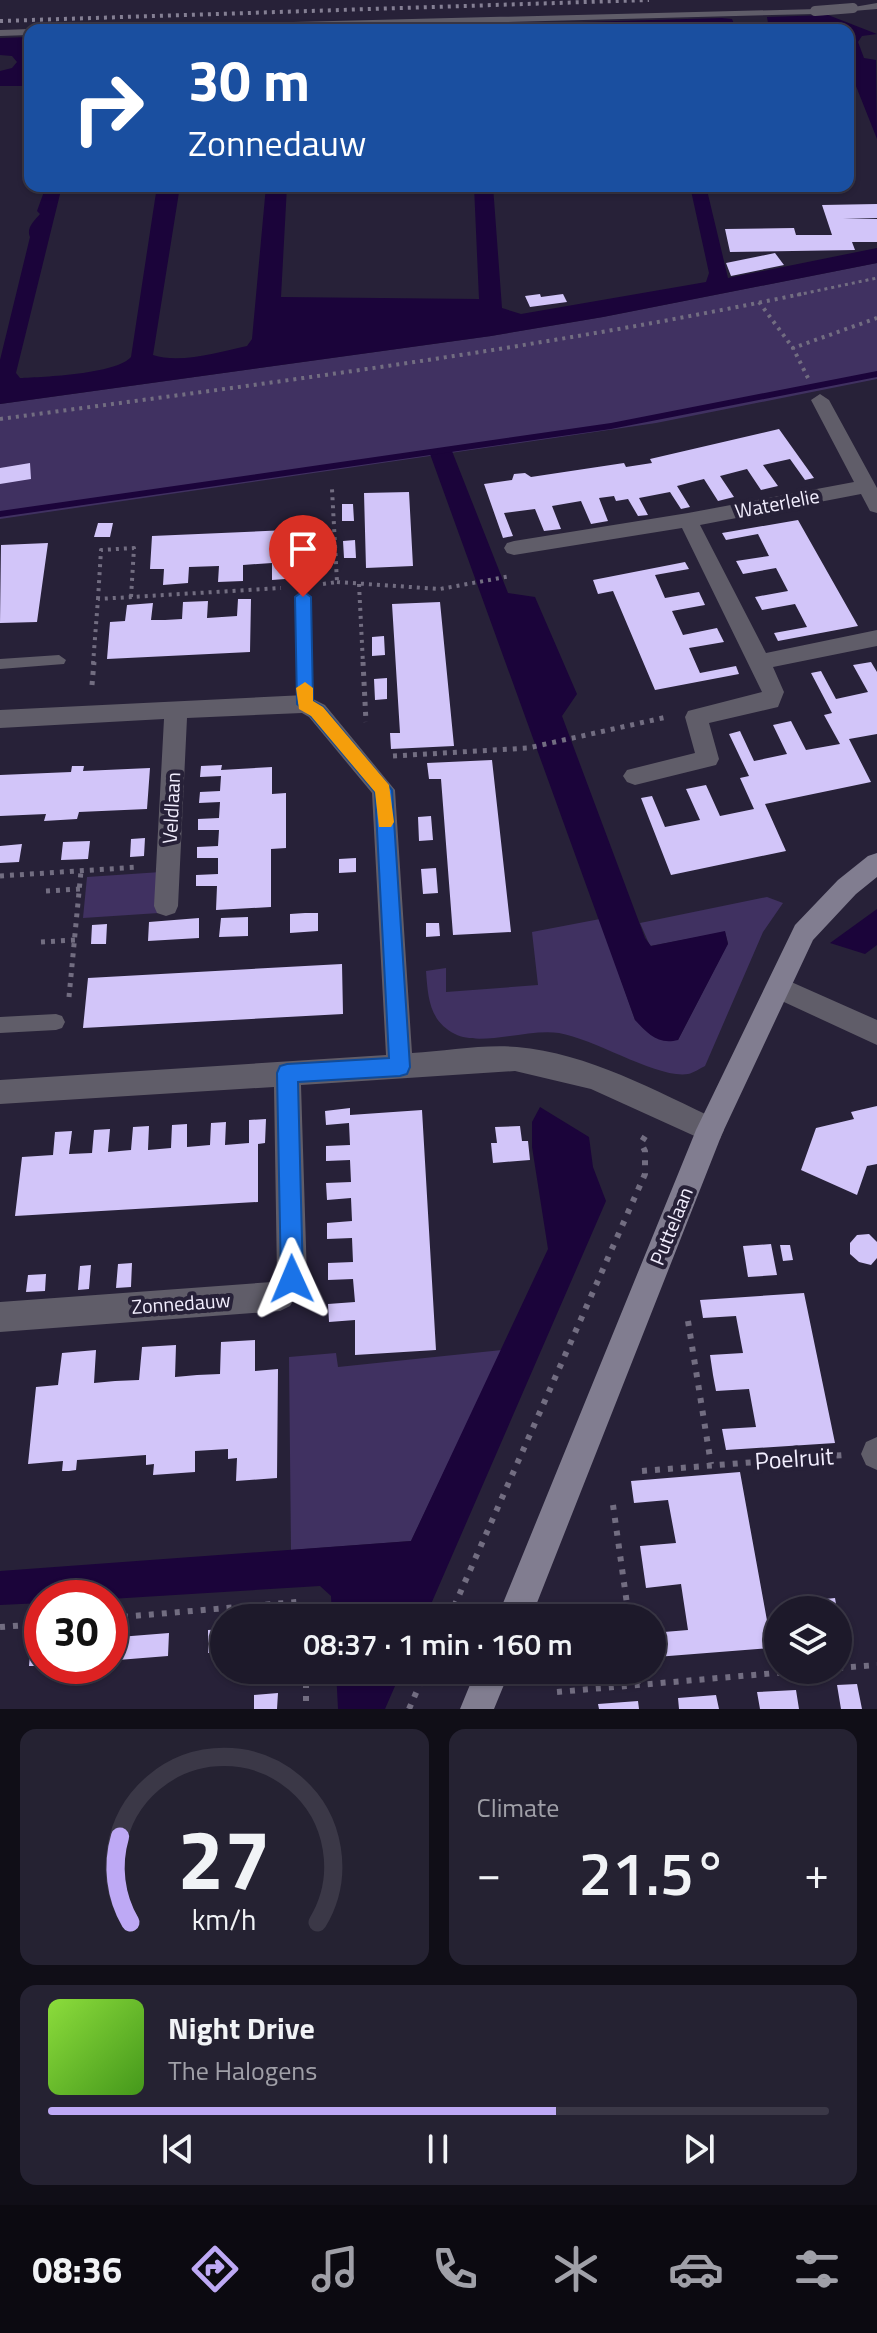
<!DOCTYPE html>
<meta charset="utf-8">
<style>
:root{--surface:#1d192a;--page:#252232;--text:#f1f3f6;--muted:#a0a0a8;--line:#3b3847;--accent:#bea9f5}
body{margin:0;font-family:"Titillium Web",sans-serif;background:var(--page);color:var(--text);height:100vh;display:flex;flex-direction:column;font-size:30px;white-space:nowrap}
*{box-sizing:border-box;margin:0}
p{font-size:26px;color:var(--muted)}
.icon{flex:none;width:44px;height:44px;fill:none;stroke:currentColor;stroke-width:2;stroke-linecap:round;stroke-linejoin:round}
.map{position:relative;height:1709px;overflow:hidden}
.sheet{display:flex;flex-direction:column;gap:20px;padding:20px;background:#100e17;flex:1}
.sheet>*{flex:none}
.top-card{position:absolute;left:24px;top:24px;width:830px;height:168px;border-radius:16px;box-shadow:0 2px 6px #0004,0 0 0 2px var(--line);background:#1a4fa0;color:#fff;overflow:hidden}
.buttons{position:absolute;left:764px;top:1596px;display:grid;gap:16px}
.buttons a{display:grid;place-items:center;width:88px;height:88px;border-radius:50%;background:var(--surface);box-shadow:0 2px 6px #0004,0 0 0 2px var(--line);font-size:40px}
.speed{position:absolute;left:24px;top:1580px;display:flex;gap:16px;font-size:40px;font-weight:700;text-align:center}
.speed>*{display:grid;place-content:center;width:104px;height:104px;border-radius:50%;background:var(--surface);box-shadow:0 2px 6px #0004,0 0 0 2px var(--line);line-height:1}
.speed .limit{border:12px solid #d22;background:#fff;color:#111}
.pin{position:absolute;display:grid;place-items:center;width:68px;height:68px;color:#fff;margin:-82px -34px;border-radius:50% 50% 50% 0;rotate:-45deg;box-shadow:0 0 8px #0007}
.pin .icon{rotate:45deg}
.me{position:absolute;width:88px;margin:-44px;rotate:359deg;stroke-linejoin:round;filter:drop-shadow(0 0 6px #0008)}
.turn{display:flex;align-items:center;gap:28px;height:168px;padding:0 32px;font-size:36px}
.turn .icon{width:104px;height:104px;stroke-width:2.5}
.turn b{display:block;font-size:56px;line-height:68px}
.big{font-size:60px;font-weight:600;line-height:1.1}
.sheet .tile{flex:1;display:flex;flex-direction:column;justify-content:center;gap:12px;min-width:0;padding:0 28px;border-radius:16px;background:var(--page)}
.sheet .dial{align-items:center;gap:0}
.dial svg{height:208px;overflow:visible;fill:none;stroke:var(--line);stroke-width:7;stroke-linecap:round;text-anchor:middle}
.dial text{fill:var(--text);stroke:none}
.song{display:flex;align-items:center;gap:24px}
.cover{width:96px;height:96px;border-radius:12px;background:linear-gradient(135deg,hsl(90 70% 55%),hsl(100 70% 35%))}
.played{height:8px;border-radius:4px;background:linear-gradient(90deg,var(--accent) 65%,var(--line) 65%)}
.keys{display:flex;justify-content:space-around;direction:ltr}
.heat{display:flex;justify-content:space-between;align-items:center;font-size:44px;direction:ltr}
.sheet .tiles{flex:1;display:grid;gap:20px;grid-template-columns:1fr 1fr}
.tile:last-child{grid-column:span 2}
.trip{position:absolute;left:210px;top:1604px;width:456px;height:80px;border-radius:40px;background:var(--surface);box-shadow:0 2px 6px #0004,0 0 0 2px var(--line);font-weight:600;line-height:80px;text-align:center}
.tab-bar{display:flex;height:128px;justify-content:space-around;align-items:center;background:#0c0a11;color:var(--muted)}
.tab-bar .icon{width:56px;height:56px}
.tab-bar .active{color:var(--accent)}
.tab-bar b{font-size:36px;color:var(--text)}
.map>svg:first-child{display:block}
</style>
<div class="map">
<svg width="877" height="1709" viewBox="0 0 877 1709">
<rect width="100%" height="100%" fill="#272138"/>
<path fill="#403161" d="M877,263V379L656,423L0,519V404L491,336L603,317Z
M161,872L159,913L83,918L87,877Z
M767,897L783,903L763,932L705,1066C700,1068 694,1073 688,1074C658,1079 595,1039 559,1033C530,1028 480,1047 455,1034C429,1021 428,997 426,971L446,968V992L538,985L532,932L600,919L635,1020L678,1040L728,943L725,932L650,946L640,923Z
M502,1350L411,1541L291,1550L289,1357L336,1353L338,1367Z"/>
<path fill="#1b043a" d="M828,15L877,34L862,36L858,42L864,58L876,60L877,139L848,66V30H834L831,22L768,23L767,17Z
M722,18L732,19L734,24L667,26L668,30H577V27L582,22Z
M535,23L550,30L404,28Z
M30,37V86H0V71L12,68L17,62L12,56L0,55V38Z
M46,186H62L16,373L20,378C44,377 116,374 131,357L157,186H180L153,355C180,364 220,352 247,346L252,339L266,186H287L281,297L479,299L474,186H493L502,308L521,314L706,282L709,273L690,186H706L728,278L877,248V263L603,317L491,336L0,404V360L30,237C26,228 34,221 40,214L37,211Z
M452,451L508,593L535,597L577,694L562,716L645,938L651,946L725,931L728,944L678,1040C658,1045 648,1034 635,1020L430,454Z
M877,909V945L865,954L830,943Z
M540,1107L589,1137L593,1167L606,1201L425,1618H332L331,1596L320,1586L110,1599L42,1598V1603L0,1605V1571L411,1541L548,1249L532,1147V1122Z
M336,1670H402L385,1709H338Z"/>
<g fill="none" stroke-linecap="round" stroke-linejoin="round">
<path fill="#1b043a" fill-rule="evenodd" d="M877,371V377L611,429L0,517V511L611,423Z"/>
</g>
<path fill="#d2c5f9" d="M877,204V218H843L877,219V242H852L855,250L730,252L725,229L794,228L796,235H832L822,205Z
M775,253L784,265L731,276L726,263Z
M540,294L541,297L563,294L567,302L530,307L525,296Z
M779,429L814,478L805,480L790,459L763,465L778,486L761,490L747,469L720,476L734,497L718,501L704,479L692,482L677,486L690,507L681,509L670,492L639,498L648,515L638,516L628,499L616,501L614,496L599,498L608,521L591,524L581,501L552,506L561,529L544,531L535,509L504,513L513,536L503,538L484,484L512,480L514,474L525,473L531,477L624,463L626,467L652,463L650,459Z
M30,463L31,479L0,484V468Z
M409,492L413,566L366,568L364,493Z
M342,504H353L354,521H342Z
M798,520L858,626L778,641L774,633L807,627L795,604L762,610L755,597L788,591L776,568L743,574L736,561L769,556L758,534L726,540L722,533Z
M98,523H113L110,537H94Z
M311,529L312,562H297L298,578L272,580V563L243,565V581L218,582L219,566L189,567L188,583L163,585L164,569H150L152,536Z
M355,540L356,558H344L343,541Z
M48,543L37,622L0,623L1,545Z
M685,562L689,569L655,575L665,598L699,592L705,605L672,611L683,635L717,628L724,642L689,648L700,673L736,666L739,674L655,690L613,591L598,594L593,580Z
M238,599H251L250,652L107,659L110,622L125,621L127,605L153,603L151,620H165L182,619L183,602L208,601L207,618L237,616Z
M440,602L454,746L391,749L390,733H400L392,604Z
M384,636L385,655L372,656V637Z
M871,662L877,672V734L849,739L871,782L765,804L786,851L671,875L641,798L652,796L665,827L700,820L686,789L706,785L720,816L754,809L740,778L749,776L729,734L740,731L754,761L787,754L773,725L791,721L806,750L840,744L824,715L832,713L811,673L821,671L836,699L868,692L853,665Z
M387,678V699L375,700L374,679Z
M492,760L511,932L453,935L441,779H429L427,763Z
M222,765L221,770L272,767V794L286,793V848L271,849V907L216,910L217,886H196V875L218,874V858H197V847L218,846L219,830H198V819L219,818L220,802L199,803L200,792L220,791L221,776L200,777L201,766Z
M72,766H84L83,771L150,768L147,809L79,812L77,819L44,821L46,814L0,816V775L71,772Z
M431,816L433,840L419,841L418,817Z
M145,838L144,856L130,857L131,839Z
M90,841L88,859L61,860L63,842Z
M22,844L19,862L0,863V846Z
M356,858V872L339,873V859Z
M436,868L438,893L423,894L421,869Z
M305,913H318V931L290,933V914Z
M248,917V936L219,937L221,918Z
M199,918V938L148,941L149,922Z
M426,923H439L440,936L426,937Z
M107,924L106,944H91L92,925Z
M342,964L343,1014L83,1028L88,978Z
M877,1106V1164L867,1166L857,1195L801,1170L816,1128L854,1119L851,1112Z
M350,1108V1115L422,1110L436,1350L355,1355V1320L329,1322L328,1304L355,1302L353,1279L328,1280V1263L353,1262L352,1238L327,1239V1223L352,1221L351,1198L327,1200L326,1183L351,1182L350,1160L326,1161V1146L350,1145L349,1123L326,1125L325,1111Z
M266,1119L265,1143L258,1144V1202L15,1216L22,1157L53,1155L55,1132L72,1131L69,1154L92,1153L94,1130L110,1129L108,1152L131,1150L133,1127L149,1126L148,1150L171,1148L172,1125L187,1124V1147L210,1145L211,1123L226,1122L225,1145L249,1143V1120Z
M520,1126L522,1141H528L530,1160L493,1163L491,1143H497L495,1127Z
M869,1234L877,1242V1258L871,1265L859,1262L850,1254V1243L857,1235Z
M771,1244L777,1275L748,1277L743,1246Z
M780,1245H790L793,1260L783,1261Z
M132,1263L131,1287L116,1288L118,1264Z
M91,1265L89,1289L78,1290L80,1266Z
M46,1274L45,1291L26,1292L28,1275Z
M804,1293L835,1443L726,1450L722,1429L756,1427L749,1389L716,1391L713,1375L710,1355L743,1353L736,1316L703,1318L700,1300Z
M255,1340V1371L278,1369L277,1478L236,1481L237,1458L228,1459V1449L195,1451V1472L153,1475L154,1464L146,1465V1455L77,1460L76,1470L69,1471H62L63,1461L28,1464L36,1387L58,1385L62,1353L96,1350L94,1383L115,1381L139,1380L142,1347L176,1345L175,1377L197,1375L220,1374L221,1342Z
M740,1472L772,1648L656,1657L652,1633L688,1630L681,1584L646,1588L640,1546L676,1543L668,1500L634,1503L631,1481Z
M835,1598L837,1610H818L816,1600Z
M224,1629V1652L208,1653V1630Z
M169,1633L168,1656L118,1660L119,1637Z
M42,1642V1666H29L31,1643Z
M857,1684L862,1709H841L837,1685Z
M796,1690L799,1709H760L757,1692Z
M278,1693L277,1709H254V1695Z
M716,1695L719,1709H679L678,1698Z
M638,1701L639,1709H599L598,1704Z"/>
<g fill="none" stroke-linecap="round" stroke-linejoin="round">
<path stroke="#726d81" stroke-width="3" stroke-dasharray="3 4" stroke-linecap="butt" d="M797,295L877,278"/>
<path stroke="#726d81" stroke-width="4" stroke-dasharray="3 5" stroke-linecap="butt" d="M759,302L793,348
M808,378L793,348L877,318
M0,419C269,383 540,349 806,293
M337,582L440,589L511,576
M323,584L337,582L332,489
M359,584L363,664
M98,599L101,550L134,548L131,597
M93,664L98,599L281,588"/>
<path stroke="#726d81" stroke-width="5" stroke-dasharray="4 6" stroke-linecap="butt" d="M363,662L366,722
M92,685L94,662
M393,756L528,748L667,717
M0,876L139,867
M46,891L80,889
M41,942L75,940
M69,997L81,871"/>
<path stroke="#726d81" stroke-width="6" stroke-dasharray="5 8" stroke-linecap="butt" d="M688,1321L711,1464
M642,1471L844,1455
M613,1505L629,1618
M110,1618L297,1602L305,1608V1618
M449,1618L645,1174V1151L641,1143L646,1135
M0,1627L42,1624
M838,1668L877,1665
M306,1670V1709
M636,1670L638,1684
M557,1692L811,1670
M409,1709L426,1670"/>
<path fill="#605d69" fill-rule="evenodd" d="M877,3V9L853,11L848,8Z
M818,9L820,11L815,14L196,30H83L88,27Z
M30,29L33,30H30V35L0,36V30Z
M303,592L310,597L312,704L305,710L298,704L296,597Z
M59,655L66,660L64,664L0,669V659Z
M56,1014L62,1016L65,1022L62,1028L56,1030L0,1033V1017Z"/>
<path fill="#605d69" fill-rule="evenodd" d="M820,394L829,400L877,488V513L870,511L861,494L700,525L766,653L877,630V646L773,667L784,692L778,707L709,723L719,759L716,765L635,785L627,782L623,776L627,770L695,753L685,717L688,711L762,692L682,528L514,555L507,553L504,548L507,543L514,541L688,513L854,482L811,400Z
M305,695L325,705L395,790L412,1053C446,1051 484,1044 517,1047C588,1053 656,1091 720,1121L724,1130L720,1139L710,1143L591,1089L515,1071L301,1085L307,1279L290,1306L280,1311L0,1332V1302L272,1282L277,1275L274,1087L0,1104V1080L386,1055L372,793L309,717L302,713L187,718L178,906L175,913L166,916L157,913L154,906L164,719L0,728V710Z
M780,977L877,1020V1045L771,996L767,988L771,980Z
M877,1437V1470L866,1465L861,1454L866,1442Z"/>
<path fill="#817d90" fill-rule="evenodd" d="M877,853V877L856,894L813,940L722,1134L531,1618H497L696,1130L795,925L838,880L868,856Z
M476,1670H510L494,1709H460Z"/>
<path stroke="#847f93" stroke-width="4" stroke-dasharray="3 5" stroke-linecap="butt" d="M0,21L649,0"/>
<path stroke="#605d69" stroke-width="10" d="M815,11L853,8"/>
</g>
<path fill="#1a73e8" stroke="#114b97" stroke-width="2" d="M303,591L311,597L313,701L323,707L392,790L410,1067L407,1074L400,1076L298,1082L303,1279L300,1287L292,1290L284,1287L281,1279L277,1073L280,1066L287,1064L389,1058L375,792L311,716L297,704L295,597Z"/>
<path fill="#f59e0b" d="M305,682L313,688V701L323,707L389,785L394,822L391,827H379L375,792L311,716L299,709L296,688Z"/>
<g text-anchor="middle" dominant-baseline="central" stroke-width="8" stroke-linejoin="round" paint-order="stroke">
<g font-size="20" fill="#f2eefe" stroke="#272138">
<text transform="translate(777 503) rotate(-11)">Waterlelie</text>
<text transform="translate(171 808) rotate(-87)">Veldlaan</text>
<text transform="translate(671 1226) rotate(-68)">Puttelaan</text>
<text transform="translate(181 1303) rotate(-4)">Zonnedauw</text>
</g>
<g font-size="24" fill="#f2eefe" stroke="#272138">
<text transform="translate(794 1458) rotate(-4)">Poelruit</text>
</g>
</g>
</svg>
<div class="buttons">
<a><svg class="icon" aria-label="layers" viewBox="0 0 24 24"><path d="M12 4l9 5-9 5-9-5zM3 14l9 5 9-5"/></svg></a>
</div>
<div class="speed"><div class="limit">30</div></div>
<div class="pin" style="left:303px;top:597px;background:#d93025"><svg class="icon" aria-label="arrive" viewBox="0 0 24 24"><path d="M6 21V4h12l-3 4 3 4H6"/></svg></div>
<svg class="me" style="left:292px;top:1279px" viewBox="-20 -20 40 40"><path d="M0-17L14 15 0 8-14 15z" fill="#1a73e8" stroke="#fff" stroke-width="4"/></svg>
<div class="trip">08:37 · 1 min · 160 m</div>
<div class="top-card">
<div class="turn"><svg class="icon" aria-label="right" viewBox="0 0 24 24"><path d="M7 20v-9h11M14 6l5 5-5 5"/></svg><div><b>30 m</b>Zonnedauw</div></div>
</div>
</div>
<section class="sheet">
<div class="tiles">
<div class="tile dial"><svg viewBox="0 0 100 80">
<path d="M14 69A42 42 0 1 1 86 69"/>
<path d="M14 69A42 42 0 0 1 10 36" stroke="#bea9f5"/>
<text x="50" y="56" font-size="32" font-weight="700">27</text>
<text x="50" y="72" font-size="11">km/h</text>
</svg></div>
<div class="tile"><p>Climate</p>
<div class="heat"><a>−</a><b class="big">21.5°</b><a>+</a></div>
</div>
<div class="tile">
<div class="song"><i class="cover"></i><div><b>Night Drive</b><p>The Halogens</p></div></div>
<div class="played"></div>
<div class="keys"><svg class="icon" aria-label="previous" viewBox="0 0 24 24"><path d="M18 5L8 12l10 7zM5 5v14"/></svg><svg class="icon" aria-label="pause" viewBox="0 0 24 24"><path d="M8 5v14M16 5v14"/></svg><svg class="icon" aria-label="next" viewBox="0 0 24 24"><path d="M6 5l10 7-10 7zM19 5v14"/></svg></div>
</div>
</div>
</section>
<nav class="tab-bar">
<b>08:36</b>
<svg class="icon active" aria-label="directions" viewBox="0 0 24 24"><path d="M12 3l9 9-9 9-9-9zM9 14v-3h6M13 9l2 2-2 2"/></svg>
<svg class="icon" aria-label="music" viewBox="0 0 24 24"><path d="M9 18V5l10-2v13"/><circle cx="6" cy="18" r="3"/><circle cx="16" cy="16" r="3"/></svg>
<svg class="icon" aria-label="phone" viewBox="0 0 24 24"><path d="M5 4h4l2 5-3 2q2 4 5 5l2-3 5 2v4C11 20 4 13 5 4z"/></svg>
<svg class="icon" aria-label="climate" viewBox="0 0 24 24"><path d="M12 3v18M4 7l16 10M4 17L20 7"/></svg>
<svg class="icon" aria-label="car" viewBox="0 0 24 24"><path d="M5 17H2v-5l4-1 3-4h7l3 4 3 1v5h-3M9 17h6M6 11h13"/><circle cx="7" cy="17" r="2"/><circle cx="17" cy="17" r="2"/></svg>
<svg class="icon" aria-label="filters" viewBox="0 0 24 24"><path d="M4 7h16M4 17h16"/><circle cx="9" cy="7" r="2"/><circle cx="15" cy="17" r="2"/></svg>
</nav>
